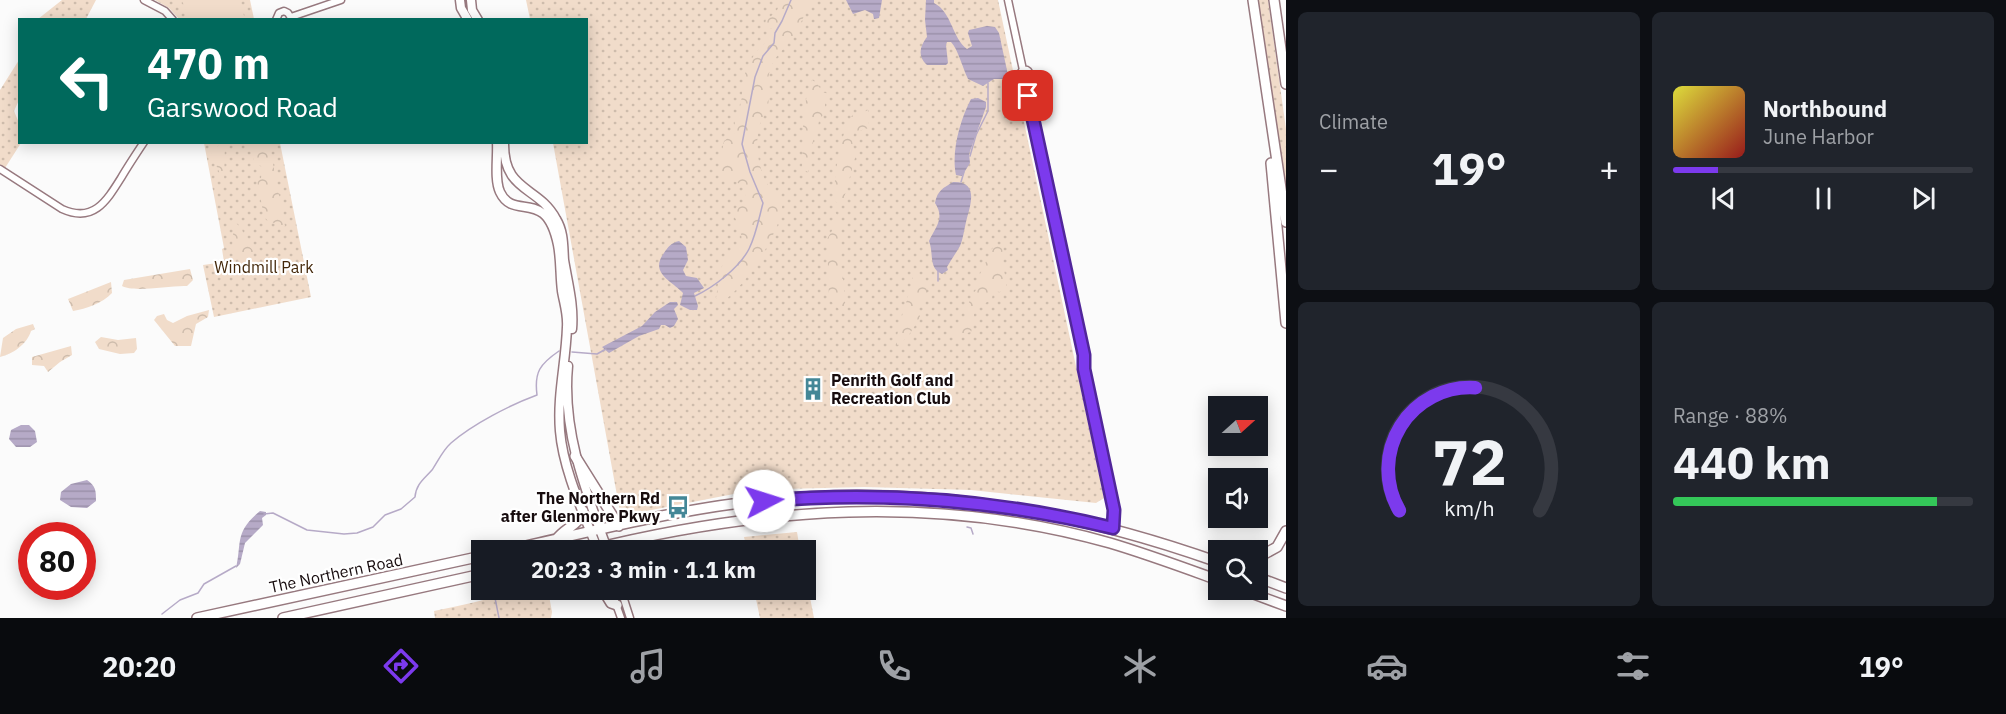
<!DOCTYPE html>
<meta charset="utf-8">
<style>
:root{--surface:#171b24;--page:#20242c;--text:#f1f3f6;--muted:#9ea1a6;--line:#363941;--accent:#7c3aed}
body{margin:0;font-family:"IBM Plex Sans",sans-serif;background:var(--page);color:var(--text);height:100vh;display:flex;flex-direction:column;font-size:22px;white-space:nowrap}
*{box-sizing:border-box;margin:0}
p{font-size:20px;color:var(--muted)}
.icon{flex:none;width:33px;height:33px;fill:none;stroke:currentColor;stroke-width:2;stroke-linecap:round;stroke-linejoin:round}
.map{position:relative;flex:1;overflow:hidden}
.sheet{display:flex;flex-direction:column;gap:12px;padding:12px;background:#0d0f14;width:720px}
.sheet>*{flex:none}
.guide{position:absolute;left:18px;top:18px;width:570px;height:126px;border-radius:0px;box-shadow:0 3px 15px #0003;background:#00695c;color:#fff;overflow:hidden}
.needle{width:39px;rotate:69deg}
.tools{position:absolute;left:1208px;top:396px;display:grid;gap:12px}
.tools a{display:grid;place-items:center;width:60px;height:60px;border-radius:0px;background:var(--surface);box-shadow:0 3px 15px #0003;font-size:30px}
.speed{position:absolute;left:18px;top:522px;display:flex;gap:12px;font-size:30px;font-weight:700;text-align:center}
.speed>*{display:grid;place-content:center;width:78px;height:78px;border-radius:50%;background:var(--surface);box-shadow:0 3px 15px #0003;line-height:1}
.speed .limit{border:9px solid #d22;background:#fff;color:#111}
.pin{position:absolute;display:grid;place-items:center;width:51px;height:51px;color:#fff;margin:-26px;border-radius:12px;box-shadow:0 3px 9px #0006}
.me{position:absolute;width:66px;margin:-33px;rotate:85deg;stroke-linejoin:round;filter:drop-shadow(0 0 4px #0008)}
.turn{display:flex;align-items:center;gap:21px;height:126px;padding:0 30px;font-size:27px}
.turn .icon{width:78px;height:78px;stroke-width:2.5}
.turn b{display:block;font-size:42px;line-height:51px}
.big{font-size:45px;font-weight:800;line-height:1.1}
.sheet .tile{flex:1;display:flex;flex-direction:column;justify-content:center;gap:9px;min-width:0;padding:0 21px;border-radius:9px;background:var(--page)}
.sheet .dial{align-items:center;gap:0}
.dial svg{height:156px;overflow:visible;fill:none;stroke:var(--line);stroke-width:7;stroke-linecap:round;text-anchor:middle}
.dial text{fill:var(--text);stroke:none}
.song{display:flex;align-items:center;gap:18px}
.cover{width:72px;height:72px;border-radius:9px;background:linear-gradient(135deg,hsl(60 70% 55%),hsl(0 70% 35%))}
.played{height:6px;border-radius:3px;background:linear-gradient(90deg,var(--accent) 15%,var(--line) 15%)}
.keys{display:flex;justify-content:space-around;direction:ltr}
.heat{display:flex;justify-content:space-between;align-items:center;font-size:33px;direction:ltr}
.charge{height:9px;border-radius:4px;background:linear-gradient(90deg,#34c759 88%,var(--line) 0)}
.sheet .tiles{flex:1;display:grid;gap:12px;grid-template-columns:repeat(2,1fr)}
.trip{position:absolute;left:471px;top:540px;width:345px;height:60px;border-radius:0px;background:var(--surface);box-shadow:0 3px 15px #0003;font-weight:800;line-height:60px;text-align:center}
.menu{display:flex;height:96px;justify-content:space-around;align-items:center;background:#090b0e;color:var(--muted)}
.menu .icon{width:42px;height:42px}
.menu .active{color:var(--accent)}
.menu b{font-size:27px;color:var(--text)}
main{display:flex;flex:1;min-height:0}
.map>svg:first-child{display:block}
</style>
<main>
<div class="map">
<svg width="1286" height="618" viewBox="0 0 1286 618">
<defs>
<pattern id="grass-dots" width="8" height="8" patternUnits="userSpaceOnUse" patternTransform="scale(1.5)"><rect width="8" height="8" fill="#f1dcca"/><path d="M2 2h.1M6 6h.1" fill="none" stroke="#cebcac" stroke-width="1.8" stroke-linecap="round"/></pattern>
<pattern id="forest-crowns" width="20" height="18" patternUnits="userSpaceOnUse" patternTransform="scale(1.5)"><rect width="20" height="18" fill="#f1dcca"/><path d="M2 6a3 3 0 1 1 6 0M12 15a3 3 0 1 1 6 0" fill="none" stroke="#cebcac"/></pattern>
<pattern id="water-rules" width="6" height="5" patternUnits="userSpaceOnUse" patternTransform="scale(1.5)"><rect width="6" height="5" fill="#b6aac7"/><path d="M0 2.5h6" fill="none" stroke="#9c91aa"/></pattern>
</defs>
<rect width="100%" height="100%" fill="#fbfbfb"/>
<path fill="url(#grass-dots)" d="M62,0H96L86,19H38Z
M155,0H250L254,19H179L169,8Z
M526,0H998L1104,498L1096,503L971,490L864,487L783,489L739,493L636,513L620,512L553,143L586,142V20L530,19Z
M1258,0H1268L1286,129V198Z
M19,60V100L14,111L19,123L21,143L5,168L0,165V90Z
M204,143H280L311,297L214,317L203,265L224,262L222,249L224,248Z
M797,532L800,550H747L744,537Z
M806,577L814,618H760L754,590H806Z
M528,590H548L552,612L551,618H435L434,611C466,605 497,596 528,590Z"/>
<path fill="url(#forest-crowns)" d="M778,0H812C806,12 800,25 793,37C785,49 774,56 770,70C766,83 770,95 768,107C766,113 762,118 760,124C755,143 757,159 764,178C767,188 780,192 782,203C785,226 741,294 721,302L716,298L719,277H717C726,248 755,255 734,216L736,208L746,199C744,182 736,179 721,181L720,162L724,141L736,132L734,118C744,107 741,90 744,77C746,70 752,57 757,51C765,43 769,40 772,28L768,29L765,24L766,19C773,15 781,10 778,0Z
M812,80L817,83L822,92L829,94V97L825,102V113L819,119C819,126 816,131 814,138C811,148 810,161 808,172L802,169C804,139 800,108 812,80Z
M868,110L869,128L854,132L852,140L855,158L843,202L839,204L833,200C836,172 838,138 853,114H860Z
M210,143H214L215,149L221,143H225L224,183L210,151Z
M250,143H269L285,226L283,227L267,220L264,216L257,181L261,178L262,167L254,161Z
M834,210L841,222L838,245L841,249L839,263L842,269L846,312L844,314L829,299L827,239L833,229Z
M234,221L242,229L246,243L253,250V257L251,260H246L232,251Z
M994,245H1004C998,264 1007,270 1006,287L1000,292L993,291L992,299L979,307L974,314V322L971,332L956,336L952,335L954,330L964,322L966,310L972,295L979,286V276Z
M190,269L193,280L187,286C171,285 134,293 122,286L124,280Z
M917,273L926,282L927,294L918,308L920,317C914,327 907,341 896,346C897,323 909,300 913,276Z
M111,282L112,293C103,303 86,309 73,311L68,299Z
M209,310L208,317L196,324L191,346H175L154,320L157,316L164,314L167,320L173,323L187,316Z
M33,324L35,329L31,331C27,344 13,354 0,357L3,338L16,329Z
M101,337L118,340L136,338L137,349L134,353L120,354L99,349L95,342Z
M71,346L72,355L60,362L48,372L44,366L32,365V357Z"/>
<path fill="#f1dcca" d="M183,0H238L245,18L241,20L190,19L182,1Z"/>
<path fill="url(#water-rules)" d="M846,0H882L879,18L874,19L873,14L865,10L853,14Z
M926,0H934V3C952,12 952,38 967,49L972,46L968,33L969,30L987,26L995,27L999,33L1008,75L1004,79H994L983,86L968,79C963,69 958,49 951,42H947L946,45L948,63L946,65H927C917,56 920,46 927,37L925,20Z
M978,98L986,102V107L969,154L970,163L962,176L956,175C951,152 960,120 971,99Z
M953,182C980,181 970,206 966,222C964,230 963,239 960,246C956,253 951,260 947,267L948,270L942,274C928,268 934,253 929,241C936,226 945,218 935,203C937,191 943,188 953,182Z
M679,241L686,247L688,260L683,270L686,276L697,278L704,288L694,293L698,306L697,310H690L680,305L683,293C672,281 649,273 664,253C668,247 671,243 679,241Z
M670,302H677L678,305L674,309L678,319L674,326L670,328L665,325H661L659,329L639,336L609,353L602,347L642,326L655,312Z
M21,425H29L35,431L37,442L30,447H16L9,439L11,430Z
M87,480C96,486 96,491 96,501L87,508L71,507L60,500L61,492L71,484Z
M260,511L266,512V515L262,518L263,525L245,543L240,564L236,568C242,543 234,532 260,511Z"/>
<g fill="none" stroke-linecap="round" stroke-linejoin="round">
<path stroke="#b6aac7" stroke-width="1.5" d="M970,156L976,135L988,111V83
M961,182L964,172
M938,281V271
M695,296C714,287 739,268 749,249C756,235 759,218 763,203L750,172L742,144L755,77L763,56L774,43L775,33L782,21L791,0
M572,352L597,354L606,349
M264,514L273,513L307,530L344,534L357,533L373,527L385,515L401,509L415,497C416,484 424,479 432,470C438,461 443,450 451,443C473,424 510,405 537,395C534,372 540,364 559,351
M967,527L971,528L973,534
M495,598L499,618
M162,614L180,600L198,593L204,584L236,566"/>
<g stroke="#97797f" stroke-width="9">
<path id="minor" d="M144,0L165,11L173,20
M1008,0L1023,70
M291,17L341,0
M276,20L279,13L284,11L288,13L291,18
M1020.5 74a4.5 4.5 0 1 1 9 0a4.5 4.5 0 1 1-9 0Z
M1025,79C1030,113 1036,148 1047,181L1084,355V369L1114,510L1113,528
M0,169L62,209C93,223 106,202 121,178C128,166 136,154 144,142
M611,590L621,618
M621,590L630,618"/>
</g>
<g stroke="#97797f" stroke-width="11">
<path id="major" d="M460,0L461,8L468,20
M471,0L472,10L478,20
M497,142C498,157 494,179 500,192C514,222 546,186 558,245C561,260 560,276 562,291C564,303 568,314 567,327C566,362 557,395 560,431C563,469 583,512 597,548
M504,142C503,193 538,185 556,219C564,232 563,246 564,260C568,284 574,305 572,329
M568,366C562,429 584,487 606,546"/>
</g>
<g stroke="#97797f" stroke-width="12">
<path id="highway" d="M1253,0L1286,222
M1274,0L1286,84
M1271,163L1286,323
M575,456L619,526
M556,540C564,528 580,525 583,511
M508,550C585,533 662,513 740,503C908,482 1060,506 1218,562
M588,550C761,507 936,494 1110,543C1147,554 1182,567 1218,580
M633,550L639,547L645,538
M1257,558L1277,547L1286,531
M1257,577L1286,588
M603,590L611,603L617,605
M1243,590L1286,606
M197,618L482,556
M283,618L482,574"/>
</g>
<use href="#minor" stroke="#fff" stroke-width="6"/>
<use href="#major" stroke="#fff" stroke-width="8"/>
<use href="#highway" stroke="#fff" stroke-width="9"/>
</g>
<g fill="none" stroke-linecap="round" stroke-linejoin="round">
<g stroke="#51269a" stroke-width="15">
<path id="route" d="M764,501C882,491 998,500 1113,528L1114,510L1084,369V355L1028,96"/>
</g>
<use href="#route" stroke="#7c3aed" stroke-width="10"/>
</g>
<defs>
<g id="building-bare" transform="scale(1.8)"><path d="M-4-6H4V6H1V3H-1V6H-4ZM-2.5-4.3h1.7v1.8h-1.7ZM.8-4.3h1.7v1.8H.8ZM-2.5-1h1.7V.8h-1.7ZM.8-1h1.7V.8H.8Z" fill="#448797" stroke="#fff" stroke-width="2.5" paint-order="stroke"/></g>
<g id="bus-bare" transform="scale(1.8)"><path d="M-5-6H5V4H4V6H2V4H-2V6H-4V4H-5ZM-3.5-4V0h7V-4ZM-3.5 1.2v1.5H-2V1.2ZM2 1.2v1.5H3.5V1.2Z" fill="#448797" stroke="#fff" stroke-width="2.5" paint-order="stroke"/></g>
</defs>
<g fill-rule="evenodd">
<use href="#building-bare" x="813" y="389"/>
<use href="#bus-bare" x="678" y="507"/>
</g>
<g text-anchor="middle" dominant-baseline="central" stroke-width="4.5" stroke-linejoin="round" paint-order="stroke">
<g font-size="16" fill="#432709" stroke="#fff">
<text x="264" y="267">Windmill Park</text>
</g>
<g font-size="16" font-weight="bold" fill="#170c0e" stroke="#fff" text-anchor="start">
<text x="831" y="380">Penrith Golf and<tspan x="831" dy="18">Recreation Club</tspan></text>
<text x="660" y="498" text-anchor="end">The Northern Rd<tspan x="660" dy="18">after Glenmore Pkwy</tspan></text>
</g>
<g font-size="16" fill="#170c0e" stroke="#fff">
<text transform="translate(336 573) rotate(-12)">The Northern Road</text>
</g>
</g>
</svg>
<div class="tools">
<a><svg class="needle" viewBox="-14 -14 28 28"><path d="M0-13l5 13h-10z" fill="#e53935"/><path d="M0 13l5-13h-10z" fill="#9ea1a6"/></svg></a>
<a><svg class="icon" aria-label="sound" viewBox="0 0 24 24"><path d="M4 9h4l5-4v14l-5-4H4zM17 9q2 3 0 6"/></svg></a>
<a><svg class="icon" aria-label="search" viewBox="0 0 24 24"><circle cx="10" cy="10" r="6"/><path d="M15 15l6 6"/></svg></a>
</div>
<div class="speed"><div class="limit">80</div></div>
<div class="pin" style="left:1028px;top:96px;background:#d93025"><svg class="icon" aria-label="arrive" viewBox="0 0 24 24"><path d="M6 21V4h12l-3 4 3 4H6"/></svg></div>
<svg class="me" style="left:764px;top:501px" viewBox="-20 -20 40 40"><circle r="19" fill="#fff"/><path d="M0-13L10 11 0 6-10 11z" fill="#7c3aed"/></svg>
<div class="trip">20:23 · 3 min · 1.1 km</div>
<div class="guide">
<div class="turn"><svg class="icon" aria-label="left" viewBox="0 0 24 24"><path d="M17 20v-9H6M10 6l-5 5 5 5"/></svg><div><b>470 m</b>Garswood Road</div></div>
</div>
</div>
<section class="sheet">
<div class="tiles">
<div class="tile"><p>Climate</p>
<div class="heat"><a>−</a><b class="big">19°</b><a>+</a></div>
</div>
<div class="tile">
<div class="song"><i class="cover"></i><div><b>Northbound</b><p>June Harbor</p></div></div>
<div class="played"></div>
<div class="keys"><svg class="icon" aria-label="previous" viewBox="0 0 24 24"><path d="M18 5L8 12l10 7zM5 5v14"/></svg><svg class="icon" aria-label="pause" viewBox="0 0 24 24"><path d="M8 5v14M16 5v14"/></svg><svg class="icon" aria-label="next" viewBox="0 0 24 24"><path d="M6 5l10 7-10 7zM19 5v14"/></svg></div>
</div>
<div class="tile dial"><svg viewBox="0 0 100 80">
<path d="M14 69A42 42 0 1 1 86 69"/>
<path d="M14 69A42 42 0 0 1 53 6" stroke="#7c3aed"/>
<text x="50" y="56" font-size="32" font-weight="700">72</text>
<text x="50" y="72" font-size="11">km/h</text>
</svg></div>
<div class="tile"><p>Range · 88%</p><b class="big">440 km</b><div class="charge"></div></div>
</div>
</section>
</main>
<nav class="menu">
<b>20:20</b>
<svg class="icon active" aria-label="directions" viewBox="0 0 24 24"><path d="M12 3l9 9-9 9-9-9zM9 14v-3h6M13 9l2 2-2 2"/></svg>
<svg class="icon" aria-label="music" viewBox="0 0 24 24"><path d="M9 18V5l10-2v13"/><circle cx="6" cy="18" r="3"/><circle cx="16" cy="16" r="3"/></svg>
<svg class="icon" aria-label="phone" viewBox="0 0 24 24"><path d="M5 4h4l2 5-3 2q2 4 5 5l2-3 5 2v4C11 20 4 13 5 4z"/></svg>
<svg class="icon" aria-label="climate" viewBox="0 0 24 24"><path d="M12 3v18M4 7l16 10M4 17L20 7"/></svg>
<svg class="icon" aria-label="car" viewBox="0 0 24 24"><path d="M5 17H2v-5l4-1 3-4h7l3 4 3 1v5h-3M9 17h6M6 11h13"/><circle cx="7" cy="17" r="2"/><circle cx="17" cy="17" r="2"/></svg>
<svg class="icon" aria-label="filters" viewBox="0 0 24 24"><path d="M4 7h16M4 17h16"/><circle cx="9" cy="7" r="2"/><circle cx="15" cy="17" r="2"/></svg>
<b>19°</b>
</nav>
